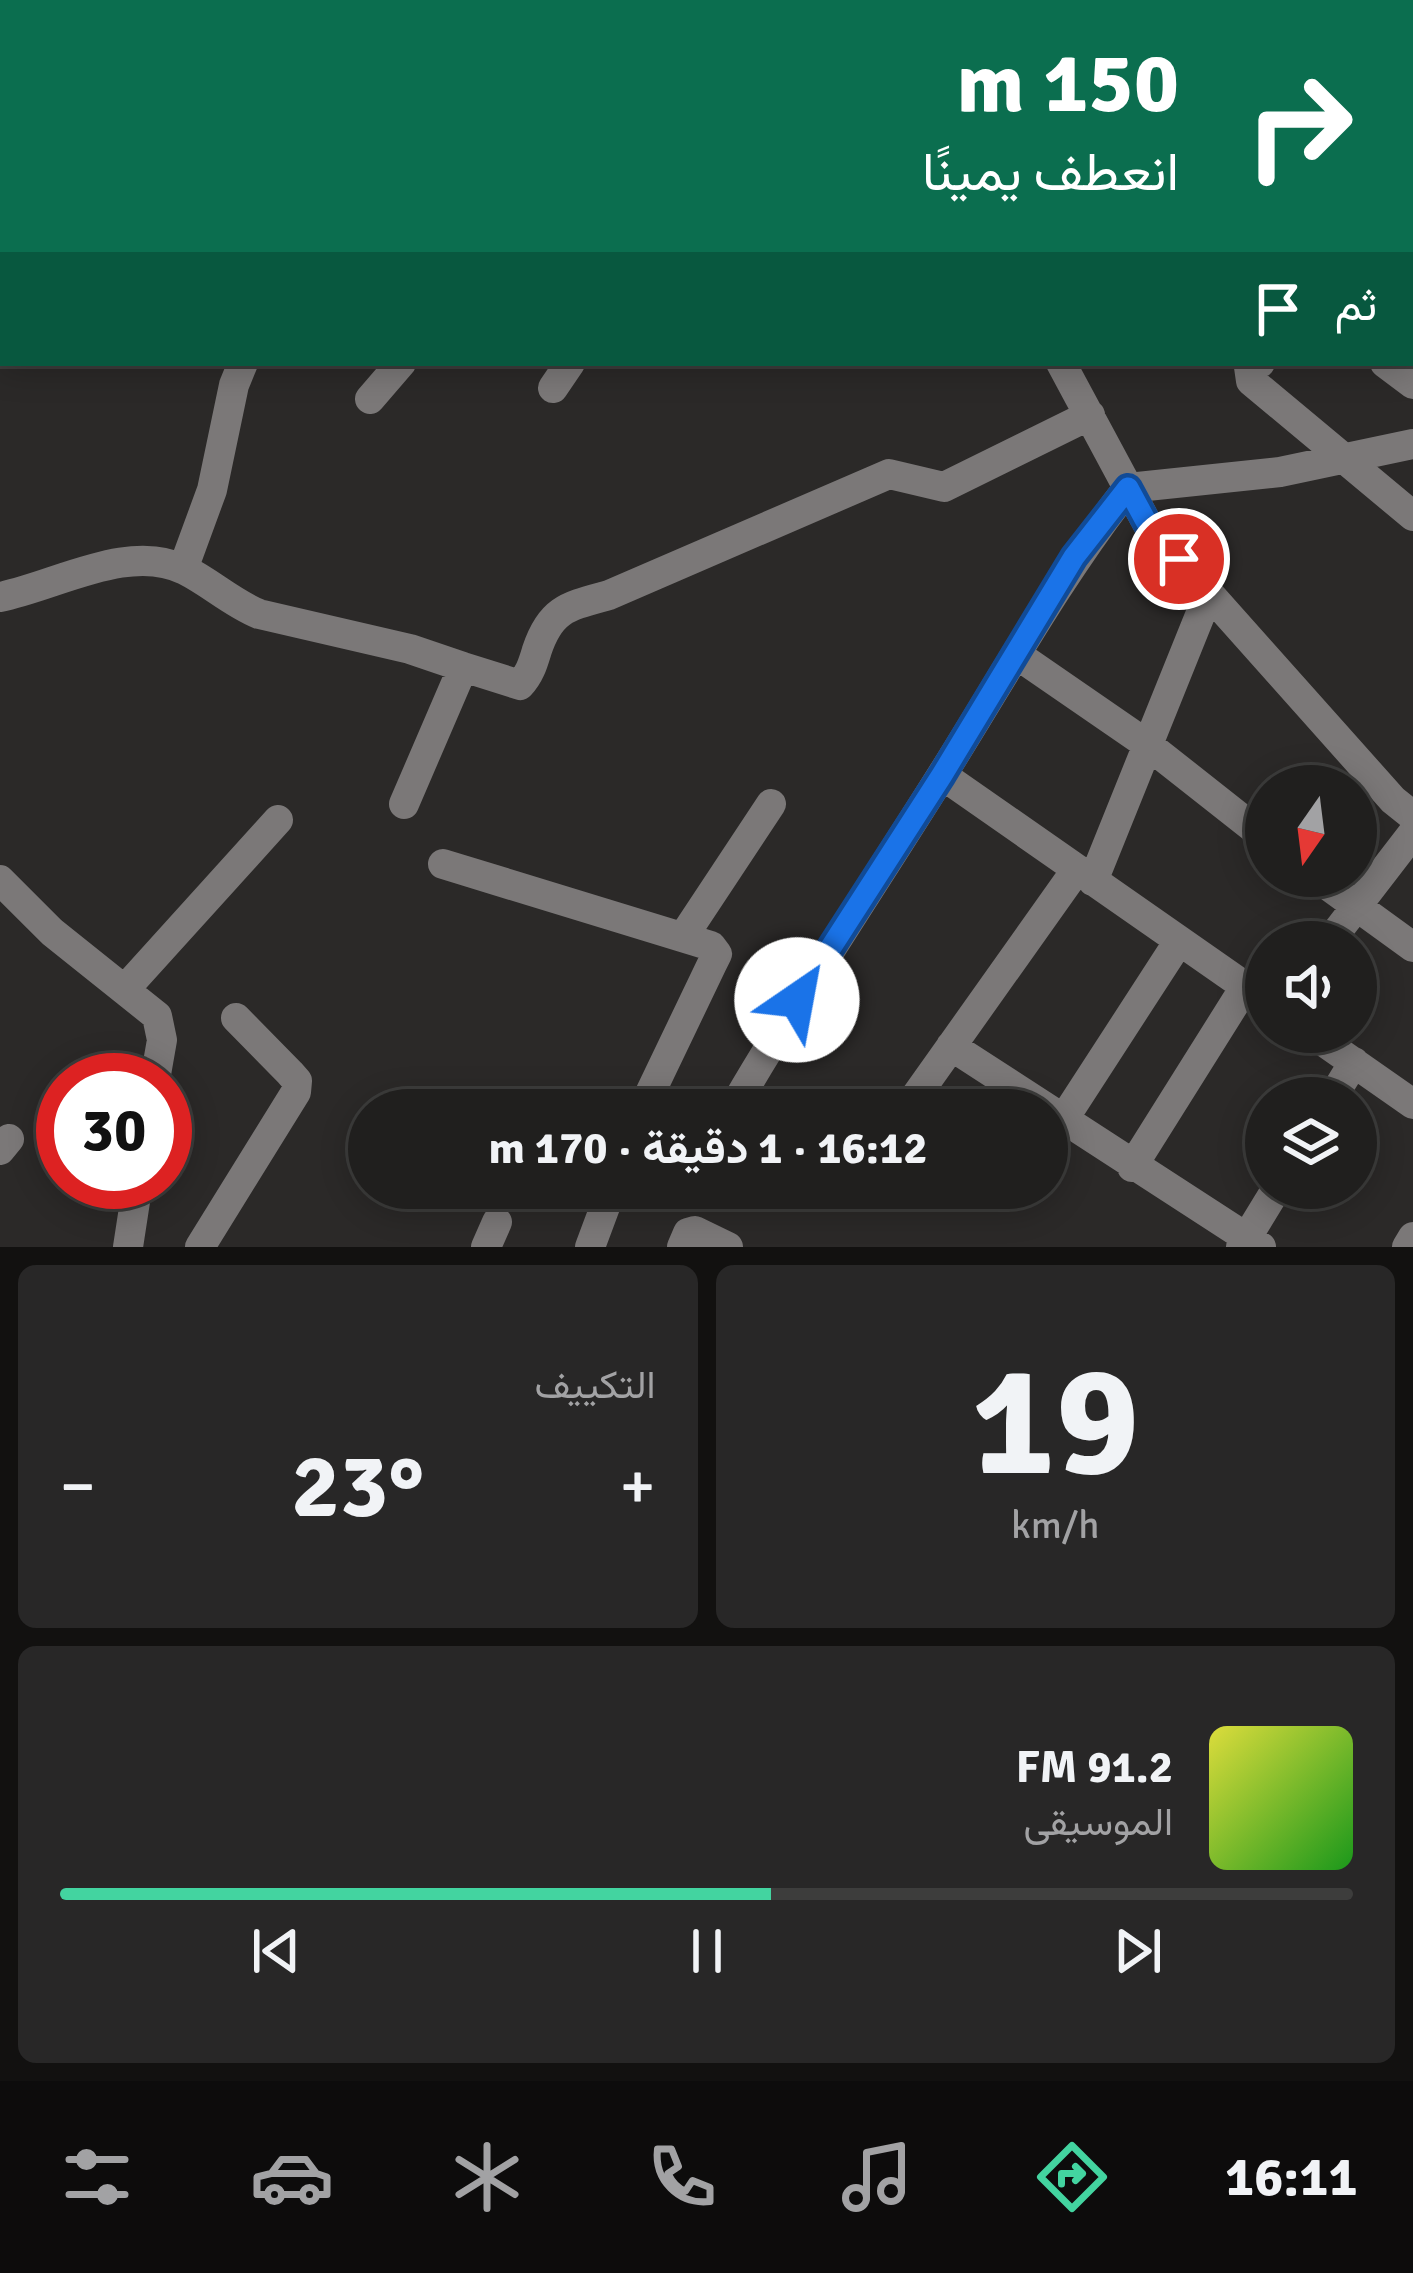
<!DOCTYPE html>
<html lang="ar">
<meta charset="utf-8">
<style>
:root{--surface:#201f1e;--page:#282727;--text:#f1f3f6;--muted:#a2a2a4;--line:#3d3d3c;--accent:#43d4a0}
body{margin:0;font-family:Signika,Vazirmatn,sans-serif;background:var(--page);color:var(--text);direction:rtl;height:100vh;display:flex;flex-direction:column;font-size:45px;white-space:nowrap}
*{box-sizing:border-box;margin:0}
p{font-size:39px;color:var(--muted)}
.icon{flex:none;width:66px;height:66px;fill:none;stroke:currentColor;stroke-width:2;stroke-linecap:round;stroke-linejoin:round}
.map{position:relative;height:1247px;overflow:hidden;direction:ltr}
.panel{display:flex;flex-direction:column;gap:18px;padding:18px;background:#121110;flex:1}
.panel>*{flex:none}
.banner{position:absolute;left:0px;top:0px;width:1413px;height:366px;box-shadow:0 6px 30px #0003,0 0 0 3px var(--line);direction:rtl;background:#0b6e4f;color:#fff;overflow:hidden}
.needle{width:78px;rotate:194deg}
.buttons{position:absolute;left:1245px;top:765px;display:grid;gap:24px}
.buttons a{display:grid;place-items:center;width:132px;height:132px;border-radius:50%;background:var(--surface);box-shadow:0 6px 30px #0003,0 0 0 3px var(--line);font-size:60px}
.speed{position:absolute;left:36px;top:1053px;display:flex;gap:24px;font-size:60px;font-weight:700;text-align:center}
.speed>*{display:grid;place-content:center;width:156px;height:156px;border-radius:50%;background:var(--surface);box-shadow:0 6px 30px #0003,0 0 0 3px var(--line);line-height:1}
.speed .limit{border:18px solid #d22;background:#fff;color:#111}
.pin{position:absolute;display:grid;place-items:center;width:102px;height:102px;color:#fff;margin:-51px;border:6px solid #fff;border-radius:50%;box-shadow:0 3px 12px #0007}
.me{position:absolute;width:132px;margin:-66px;rotate:33deg;stroke-linejoin:round;filter:drop-shadow(0 0 9px #0008)}
.turn{display:flex;align-items:center;gap:42px;height:252px;padding:0 36px;font-size:54px}
.turn .icon{width:156px;height:156px;stroke-width:2.5}
.turn b{display:block;font-size:84px;line-height:102px}
.then{display:flex;align-items:center;height:114px;padding:0 36px;background:#0003;gap:24px;font-size:45px}
.big{font-size:90px;font-weight:700;line-height:1.1}
.panel .tile{flex:1;display:flex;flex-direction:column;justify-content:center;gap:18px;min-width:0;padding:0 42px;border-radius:18px;background:var(--page)}
.panel .dial{align-items:center;gap:0}
.dial b{font-size:156px;line-height:1}
.song{display:flex;align-items:center;gap:36px}
.cover{width:144px;height:144px;border-radius:18px;background:linear-gradient(135deg,hsl(60 70% 55%),hsl(120 70% 35%))}
.played{height:12px;border-radius:6px;background:linear-gradient(90deg,var(--accent) 55%,var(--line) 55%)}
.keys{display:flex;justify-content:space-around;direction:ltr}
.heat{display:flex;justify-content:space-between;align-items:center;font-size:66px;direction:ltr}
.panel .tiles{flex:1;display:grid;gap:18px;grid-template-columns:1fr 1fr}
.tile:last-child{grid-column:span 2}
.trip{position:absolute;left:348px;top:1089px;width:720px;height:120px;border-radius:60px;background:var(--surface);box-shadow:0 6px 30px #0003,0 0 0 3px var(--line);font-weight:700;line-height:120px;text-align:center;direction:rtl}
.dock{display:flex;height:192px;justify-content:space-around;align-items:center;background:#0d0c0c;color:var(--muted)}
.dock .icon{width:84px;height:84px}
.dock .on{color:var(--accent)}
.dock b{font-size:54px;color:var(--text)}
.map>svg:first-child{display:block}
</style>
<div class="map">
<svg width="1413" height="1247" viewBox="0 0 1413 1247">
<rect width="100%" height="100%" fill="#2b2928"/>
<g fill="none" stroke-linecap="round" stroke-linejoin="round">
<path stroke="#7b7878" stroke-width="30" d="M772,0L774,3
M1012,0L1015,3
M156,3L158,0
M439,3L440,0
M1230,3L1231,0
M1410,109L1413,112
M0,112L3,116
M1410,208L1413,210
M0,237L3,232
M1061,363L1148,525L1393,800L1413,816
M1260,363L1249,367L1251,381L1413,516
M1385,363L1413,384
M553,388L570,363
M370,399L401,363
M183,569L212,490L234,385L243,363
M0,597C56,586 129,542 185,570C211,583 232,603 259,614L410,649L463,667L404,804
M1016,654L1148,745L1266,838
M463,667L520,685C530,674 533,663 537,650C551,608 569,606 609,595L889,474L944,487L1090,415
M942,775L1266,1001
M443,864L711,946L717,954L712,964L642,1110
M1315,876L1413,947
M0,880L52,932L157,1016L162,1040L155,1080
M1093,881L1209,593
M683,937L771,804
M1329,942L1413,833
M126,988L278,820
M1310,1032L1413,1104
M951,1046L1261,1247
M1332,1098L1354,1062
M741,1110L738,1100C803,989 875,882 943,773C1004,676 1058,578 1128,488L1280,472L1413,444
M906,1110L1077,869
M1063,1120L1179,941
M0,1150L9,1139
M1132,1167L1245,987
M128,1247L138,1182
M200,1247L296,1092L297,1081L290,1073L236,1018
M486,1247L497,1222
M590,1247L612,1188
M682,1247L688,1233L695,1231L728,1247
M1241,1247L1277,1188
M1407,1247L1413,1237"/>
</g>
<g fill="none" stroke-linecap="round" stroke-linejoin="round">
<g stroke="#114b97" stroke-width="30">
<path id="route" d="M797,1000L942,775L1074,557L1128,488L1148,525L1179,559"/>
</g>
<use href="#route" stroke="#1a73e8" stroke-width="21"/>
</g>
</svg>
<div class="buttons">
<a><svg class="needle" viewBox="-14 -14 28 28"><path d="M0-13l5 13h-10z" fill="#e53935"/><path d="M0 13l5-13h-10z" fill="#a2a2a4"/></svg></a>
<a><svg class="icon" aria-label="sound" viewBox="0 0 24 24"><path d="M4 9h4l5-4v14l-5-4H4zM17 9q2 3 0 6"/></svg></a>
<a><svg class="icon" aria-label="layers" viewBox="0 0 24 24"><path d="M12 4l9 5-9 5-9-5zM3 14l9 5 9-5"/></svg></a>
</div>
<div class="speed"><div class="limit">30</div></div>
<div class="pin" style="left:1179px;top:559px;background:#d93025"><svg class="icon" aria-label="arrive" viewBox="0 0 24 24"><path d="M6 21V4h12l-3 4 3 4H6"/></svg></div>
<svg class="me" style="left:797px;top:1000px" viewBox="-20 -20 40 40"><circle r="19" fill="#fff"/><path d="M0-13L10 11 0 6-10 11z" fill="#1a73e8"/></svg>
<div class="trip">16:12 · 1 دقيقة · 170 m</div>
<div class="banner">
<div class="turn"><svg class="icon" aria-label="right" viewBox="0 0 24 24"><path d="M7 20v-9h11M14 6l5 5-5 5"/></svg><div><b>150 m</b>انعطف يمينًا</div></div>
<div class="then">ثم<svg class="icon" aria-label="arrive" viewBox="0 0 24 24"><path d="M6 21V4h12l-3 4 3 4H6"/></svg></div>
</div>
</div>
<section class="panel">
<div class="tiles">
<div class="tile dial"><b>19</b><p>km/h</p></div>
<div class="tile"><p>التكييف</p>
<div class="heat"><a>−</a><b class="big">23°</b><a>+</a></div>
</div>
<div class="tile">
<div class="song"><i class="cover"></i><div><b>91.2 FM</b><p>الموسيقى</p></div></div>
<div class="played"></div>
<div class="keys"><svg class="icon" aria-label="previous" viewBox="0 0 24 24"><path d="M18 5L8 12l10 7zM5 5v14"/></svg><svg class="icon" aria-label="pause" viewBox="0 0 24 24"><path d="M8 5v14M16 5v14"/></svg><svg class="icon" aria-label="next" viewBox="0 0 24 24"><path d="M6 5l10 7-10 7zM19 5v14"/></svg></div>
</div>
</div>
</section>
<nav class="dock">
<b>16:11</b>
<svg class="icon on" aria-label="directions" viewBox="0 0 24 24"><path d="M12 3l9 9-9 9-9-9zM9 14v-3h6M13 9l2 2-2 2"/></svg>
<svg class="icon" aria-label="music" viewBox="0 0 24 24"><path d="M9 18V5l10-2v13"/><circle cx="6" cy="18" r="3"/><circle cx="16" cy="16" r="3"/></svg>
<svg class="icon" aria-label="phone" viewBox="0 0 24 24"><path d="M5 4h4l2 5-3 2q2 4 5 5l2-3 5 2v4C11 20 4 13 5 4z"/></svg>
<svg class="icon" aria-label="climate" viewBox="0 0 24 24"><path d="M12 3v18M4 7l16 10M4 17L20 7"/></svg>
<svg class="icon" aria-label="car" viewBox="0 0 24 24"><path d="M5 17H2v-5l4-1 3-4h7l3 4 3 1v5h-3M9 17h6M6 11h13"/><circle cx="7" cy="17" r="2"/><circle cx="17" cy="17" r="2"/></svg>
<svg class="icon" aria-label="filters" viewBox="0 0 24 24"><path d="M4 7h16M4 17h16"/><circle cx="9" cy="7" r="2"/><circle cx="15" cy="17" r="2"/></svg>
</nav>
